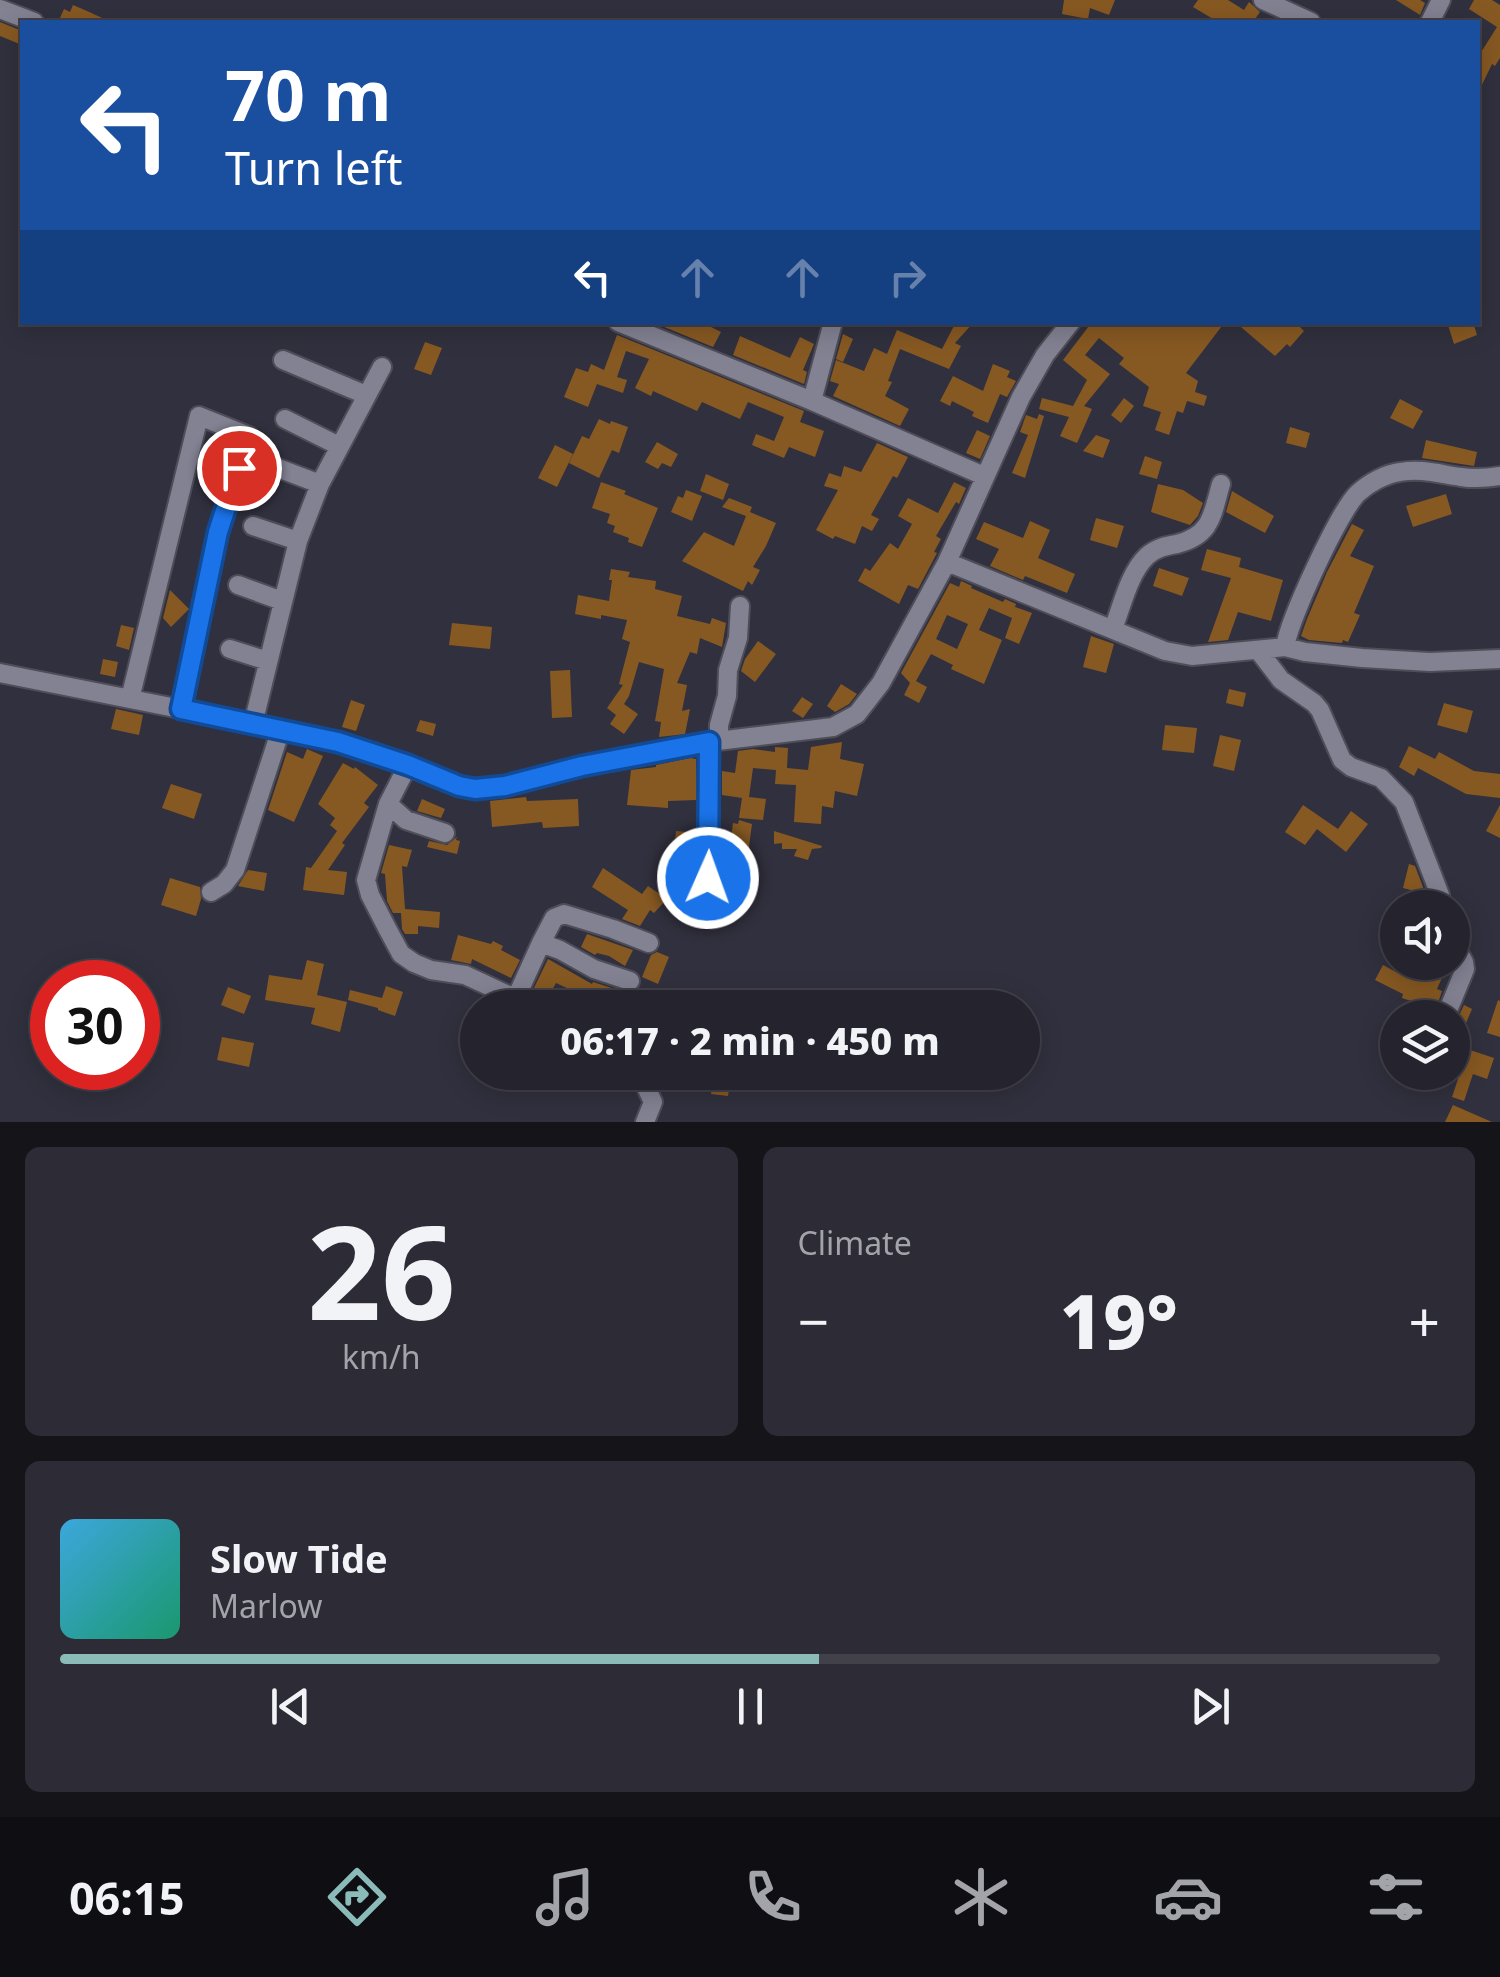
<!DOCTYPE html>
<meta charset="utf-8">
<style>
:root{--surface:#25242e;--page:#2d2c36;--text:#f1f3f6;--muted:#a3a4aa;--line:#42414a;--accent:#8bbbb9}
body{margin:0;font-family:"Noto Sans",sans-serif;background:var(--page);color:var(--text);height:100vh;display:flex;flex-direction:column;font-size:38px;white-space:nowrap}
*{box-sizing:border-box;margin:0}
p{font-size:32px;color:var(--muted)}
.icon{flex:none;width:55px;height:55px;fill:none;stroke:currentColor;stroke-width:2;stroke-linecap:round;stroke-linejoin:round}
.map{position:relative;height:1122px;overflow:hidden}
.details{display:flex;flex-direction:column;gap:25px;padding:25px;background:#141419;flex:1}
.details>*{flex:none}
.hud{position:absolute;left:20px;top:20px;width:1460px;height:305px;border-radius:0px;box-shadow:0 5px 25px #0003,0 0 0 2px var(--line);background:#1a4fa0;color:#fff;overflow:hidden}
.controls{position:absolute;left:1380px;top:890px;display:grid;gap:20px}
.controls a{display:grid;place-items:center;width:90px;height:90px;border-radius:50%;background:var(--surface);box-shadow:0 5px 25px #0003,0 0 0 2px var(--line);font-size:50px}
.speed{position:absolute;left:30px;top:960px;display:flex;gap:20px;font-size:50px;font-weight:700;text-align:center}
.speed>*{display:grid;place-content:center;width:130px;height:130px;border-radius:50%;background:var(--surface);box-shadow:0 5px 25px #0003,0 0 0 2px var(--line);line-height:1}
.speed .limit{border:15px solid #d22;background:#fff;color:#111}
.pin{position:absolute;display:grid;place-items:center;width:85px;height:85px;color:#fff;margin:-42px;border:5px solid #fff;border-radius:50%;box-shadow:0 2px 10px #0007}
.me{position:absolute;width:110px;margin:-55px;rotate:2deg;stroke-linejoin:round;filter:drop-shadow(0 0 8px #0008)}
.turn{display:flex;align-items:center;gap:35px;height:210px;padding:0 40px;font-size:45px}
.turn .icon{width:130px;height:130px;stroke-width:2.5}
.turn b{display:block;font-size:70px;line-height:85px}
.lanes{display:flex;align-items:center;height:95px;padding:0 40px;background:#0003;justify-content:center;gap:50px;direction:ltr}
.lanes .off{opacity:.35}
.big{font-size:75px;font-weight:800;line-height:1.1}
.details .widget{flex:1;display:flex;flex-direction:column;justify-content:center;gap:15px;min-width:0;padding:0 35px;border-radius:15px;background:var(--page)}
.details .dial{align-items:center;gap:0}
.dial b{font-size:130px;line-height:1}
.song{display:flex;align-items:center;gap:30px}
.cover{width:120px;height:120px;border-radius:15px;background:linear-gradient(135deg,hsl(200 70% 55%),hsl(160 70% 35%))}
.played{height:10px;border-radius:5px;background:linear-gradient(90deg,var(--accent) 55%,var(--line) 55%)}
.keys{display:flex;justify-content:space-around;direction:ltr}
.heat{display:flex;justify-content:space-between;align-items:center;font-size:55px;direction:ltr}
.details .tiles{flex:1;display:grid;gap:25px;grid-template-columns:1fr 1fr}
.widget:last-child{grid-column:span 2}
.trip{position:absolute;left:460px;top:990px;width:580px;height:100px;border-radius:50px;background:var(--surface);box-shadow:0 5px 25px #0003,0 0 0 2px var(--line);font-weight:800;line-height:100px;text-align:center}
.menu{display:flex;height:160px;justify-content:space-around;align-items:center;background:#0f0e12;color:var(--muted)}
.menu .icon{width:70px;height:70px}
.menu .on{color:var(--accent)}
.menu b{font-size:45px;color:var(--text)}
.map>svg:first-child{display:block}
</style>
<div class="map">
<svg width="1500" height="1122" viewBox="0 0 1500 1122">
<rect width="100%" height="100%" fill="#31303e"/>
<path fill="#875922" fill-rule="evenodd" d="M1064,0H1115L1109,15L1090,8L1088,19L1062,14Z
M1198,0H1228L1244,10L1249,2L1260,12L1253,22H1218L1193,7Z
M1396,0H1420L1425,3L1420,15Z
M1474,0H1492L1500,5V58L1495,66L1492,64L1478,93V57L1497,27L1469,9Z
M73,5L87,11L111,22H58L64,9L70,12Z
M0,22L22,31V45L0,36Z
M658,322H701L721,332L713,347L657,324Z
M956,322H974L955,343L961,346L949,369L900,349L888,381L892,382L885,396L909,409L900,426L833,396L839,384L830,381L836,360L864,371L874,348L887,354L897,330L942,349Z
M1092,322H1225L1186,373L1198,381L1195,392L1207,396L1204,406L1187,401L1183,413L1177,411L1169,435L1155,430L1161,412L1143,406L1149,387L1119,364L1124,358L1099,338L1085,355L1110,374L1084,406L1092,409L1077,443L1060,436L1069,417L1039,409L1042,398L1073,406L1087,380L1063,360Z
M1235,322H1295L1304,331L1290,347L1287,344L1275,356Z
M1447,322H1473L1477,335L1454,344Z
M843,334L853,339L843,362L836,359Z
M617,335L804,411L800,422L824,431L815,457L789,447L784,458L752,445L756,434L774,441L784,417L748,402L740,419L702,402L697,411L653,391L651,396L635,388L649,359L626,351L617,377L627,380L623,393L597,384L588,407L564,397L576,368L588,372L591,364L604,370Z
M740,336L790,358L800,337L814,344L803,370L807,372L804,384L733,355Z
M425,342L442,348L431,375L414,369Z
M993,364L1010,371L1007,377L1016,381L1007,397L1000,394L988,423L972,416L974,412L952,401L950,406L940,401L953,376L983,391Z
M1124,398L1134,406L1121,423L1111,415Z
M1400,399L1423,411L1413,429L1390,418Z
M1039,414L1044,416L1025,478L1012,473L1028,435L1020,432L1026,415L1037,419Z
M599,419L610,424L611,421L628,427L619,453L612,450L599,478L569,463L582,436L589,439Z
M1290,427L1310,433L1306,448L1286,443Z
M977,430L990,436L980,459L966,453Z
M1096,435L1110,440L1103,458L1083,451Z
M1426,440L1477,452L1474,466L1422,458Z
M657,442L678,454L671,467L662,463L658,469L645,462Z
M877,443L908,457L897,478L893,476L871,515L879,519L872,531L862,526L855,544L835,536L833,539L816,530L838,490L824,486L829,473L841,477L844,466L861,472Z
M555,445L573,454L557,487L538,478Z
M1145,456L1162,462L1157,479L1139,474Z
M706,474L729,484L723,500L700,491Z
M601,482L626,491L624,494L658,508L642,547L628,542L629,538L613,532L615,526L607,523L610,514L592,508Z
M954,482L966,488L959,504L956,502L936,536L941,539L934,552L937,553L918,589L908,585L899,604L858,581L865,568L870,571L890,543L898,549L912,524L898,516L908,498L938,513Z
M1158,484L1183,490L1203,503L1198,516L1190,525L1151,512Z
M686,490L702,496L692,521L671,512L678,496L683,498Z
M1232,491L1274,516L1265,533L1226,512Z
M1446,494L1452,514L1413,527L1406,506Z
M729,498L752,507L750,512L776,523L766,546L753,567L760,570L752,585L748,581L743,591L682,561L704,532L734,546L746,516L722,507Z
M1096,518L1124,526L1117,548L1090,540Z
M1030,521L1050,530L1038,558L1075,574L1067,593L1025,576L1023,580L990,566L999,549L976,539L984,522L1023,538Z
M1352,524L1364,530L1350,556L1374,566L1354,613L1360,615L1348,642L1343,640L1342,643L1309,640L1301,636L1307,619L1327,572Z
M1207,549L1241,558L1239,567L1283,580L1271,621L1238,612L1228,640L1208,642L1231,578L1201,570Z
M1159,568L1189,578L1182,596L1153,586Z
M611,569L630,572L628,577L656,581L655,589L682,596L677,616L710,624L712,618L726,623L722,647L700,638L697,654L690,652L677,683L687,685L682,711L690,709L685,734L659,737L661,722L655,721L664,669L639,662L629,696L624,704L638,714L624,734L610,724L616,715L607,708L623,685L619,684L630,642L622,639L627,620L601,615V619L575,614L578,595L609,601L612,580H609Z
M961,581L972,586L971,588L1003,602L1005,599L1016,604L1015,607L1032,613L1019,644L1005,638L1012,618L989,608L979,630L1002,640L984,684L951,669L953,665L931,654L916,681L927,687L919,703L904,695L910,683L901,673L950,583L959,587ZM947,615L968,624L957,649L936,639Z
M170,590L189,609L171,627L163,618Z
M452,623L492,627L490,649L449,645Z
M121,625L134,628L129,650L116,646Z
M1091,636L1114,644L1106,673L1083,667Z
M758,641L776,654L755,682L741,671L745,659Z
M103,659L118,662L115,677L100,674Z
M570,670L572,717L552,718L550,671Z
M841,684L857,694L849,704L835,712L827,706Z
M1229,689L1246,693L1243,707L1226,703Z
M802,697L813,704L803,718L792,711Z
M351,700L365,705L356,731L342,727Z
M1444,703L1473,711L1467,733L1437,725Z
M116,709L143,715L139,735L111,729Z
M420,720L436,724L433,736L416,731Z
M1165,725L1197,728L1194,753L1162,750Z
M1220,735L1241,740L1234,771L1213,766Z
M842,742L840,759L864,764L857,796L835,791L833,808L822,806L821,824L794,822L796,785L775,784L776,770L753,768L749,797L766,799L763,820L739,818L742,798L722,795V771L735,773L738,751L753,749L775,752V747L788,748L787,768L808,770L811,747Z
M1409,746L1435,759L1439,752L1474,771L1500,774V798L1466,794L1418,768L1414,776L1399,767Z
M307,749L323,756L294,822L268,810L287,752L303,759Z
M690,758L696,759L697,800L668,801V808L627,805L631,770L656,767V765Z
M343,763L354,769L355,767L378,785L364,803L369,807L342,843L345,845L328,870L347,872L344,895L303,890L306,867L311,868L337,831L330,825L335,818L318,804Z
M171,784L202,794L194,819L162,808Z
M526,797L527,801L578,799L579,826L543,828L542,822L492,827L490,801Z
M422,799L445,809L441,818L417,811Z
M1303,805L1338,829L1351,811L1368,824L1346,852L1317,829L1305,845L1285,832Z
M1500,805V838L1486,831Z
M739,820L752,824L748,854L729,852L733,823L738,824Z
M676,831L697,833V866L673,864Z
M774,831L822,846L821,848L812,849L808,860L794,856L797,849H782V843L774,844Z
M457,837L456,840L460,841L457,854L427,847L429,841L447,845Z
M389,845L412,850L407,867L402,866L405,909L440,912L439,928L418,926V934H405L402,929L401,913H393L387,901L385,874L381,873Z
M1409,864L1415,866L1423,887L1422,893L1403,888Z
M603,868L642,894L648,886L667,899L654,913L650,910L640,926L622,919L628,910L592,887Z
M248,870L267,873L264,891L238,886Z
M170,878L200,887L201,899L196,916L161,905Z
M721,878L755,888L750,905L737,902L734,913L722,910L719,925L703,923L711,914Z
M587,934L633,950L625,966L609,956L597,953L595,955L581,947Z
M458,935L491,944L493,941L503,946L501,950L520,960L511,978L472,959L471,964L451,960Z
M657,952L669,957L658,984L642,977L651,955Z
M548,959L592,984L593,982L627,993L638,990L643,992L636,1008H610L556,983L546,1001L532,992Z
M307,960L324,964L317,995L347,1002L340,1032L311,1024L315,1008L265,1000L269,975L302,980Z
M1399,962H1449L1437,989L1442,991L1433,1018H1422L1426,1006L1402,998L1403,994L1375,980L1383,965L1398,973Z
M386,986L403,992L395,1016L378,1010V1008L348,1000L350,990L382,998Z
M228,987L251,996L244,1014L221,1005Z
M1498,1000L1500,1001V1037L1487,1033Z
M1464,1005L1472,1009L1464,1028L1455,1024Z
M222,1037L254,1043L249,1067L217,1060Z
M1464,1048L1494,1058L1487,1079L1473,1074L1464,1101L1452,1097L1458,1079L1453,1078Z
M713,1081L730,1083L728,1096L711,1094Z
M1453,1105L1492,1122H1445Z"/>
<g fill="none" stroke-linecap="round" stroke-linejoin="round">
<g stroke="#4e4d58" stroke-width="22">
<path id="minor" d="M1263,0L1311,22
M0,9L34,22
M1430,22L1441,0
M618,322L812,401L984,476
M283,360L366,395
M812,401L833,322
M285,419L339,446
M275,467L320,484
M253,526L298,541
M947,562L1165,651L1192,656L1285,647L1305,652L1362,658L1430,662L1500,659
M238,585L282,601
M1113,629C1122,606 1129,573 1147,556C1156,548 1165,546 1177,544C1212,535 1212,515 1221,484
M1285,647C1289,620 1339,511 1358,493C1369,483 1385,474 1400,472C1422,468 1439,474 1461,477C1474,479 1488,478 1500,476
M230,649L268,661
M1258,650L1281,680L1314,703L1320,710L1342,760L1351,767L1381,778L1404,802L1440,895L1442,908
M0,673L316,736L373,752L446,782L475,789L505,786L583,766L709,742L833,727L857,714L881,683L947,562L1021,397L1045,355L1071,322
M130,699L199,416L249,436L218,532L181,709
M253,724L298,541L320,484L382,367
M719,740V725L727,696L728,670L738,638L740,606
M408,765L388,804L366,880L370,895L388,930L401,954L414,963L431,970L465,975L536,1008
M388,804L406,820L445,833
M211,892L224,884L235,870L281,729
M699,911L708,878L710,864L709,742
M541,943L554,918L564,914L613,929L649,943
M516,998L541,943L560,950L594,969L630,981
M1445,1018L1465,969L1464,962L1452,940
M639,1072L653,1102L645,1122"/>
</g>
<use href="#minor" stroke="#838293" stroke-width="18"/>
</g>
<g fill="none" stroke-linecap="round" stroke-linejoin="round">
<g stroke="#114b97" stroke-width="25">
<path id="route" d="M239,468L218,532L181,709L338,742L408,765L459,786L475,789L505,786L582,766L709,742L708,878"/>
</g>
<use href="#route" stroke="#1a73e8" stroke-width="18"/>
</g>
</svg>
<div class="controls">
<a><svg class="icon" aria-label="sound" viewBox="0 0 24 24"><path d="M4 9h4l5-4v14l-5-4H4zM17 9q2 3 0 6"/></svg></a>
<a><svg class="icon" aria-label="layers" viewBox="0 0 24 24"><path d="M12 4l9 5-9 5-9-5zM3 14l9 5 9-5"/></svg></a>
</div>
<div class="speed"><div class="limit">30</div></div>
<div class="pin" style="left:239px;top:468px;background:#d93025"><svg class="icon" aria-label="arrive" viewBox="0 0 24 24"><path d="M6 21V4h12l-3 4 3 4H6"/></svg></div>
<svg class="me" style="left:708px;top:878px" viewBox="-20 -20 40 40"><circle r="17" fill="#1a73e8" stroke="#fff" stroke-width="3"/><path d="M0-11L8 9 0 5-8 9z" fill="#fff"/></svg>
<div class="trip">06:17 · 2 min · 450 m</div>
<div class="hud">
<div class="turn"><svg class="icon" aria-label="left" viewBox="0 0 24 24"><path d="M17 20v-9H6M10 6l-5 5 5 5"/></svg><div><b>70 m</b>Turn left</div></div>
<div class="lanes"><svg class="icon" aria-label="left" viewBox="0 0 24 24"><path d="M17 20v-9H6M10 6l-5 5 5 5"/></svg><svg class="icon off" aria-label="ahead" viewBox="0 0 24 24"><path d="M12 20V5M6 11l6-6 6 6"/></svg><svg class="icon off" aria-label="ahead" viewBox="0 0 24 24"><path d="M12 20V5M6 11l6-6 6 6"/></svg><svg class="icon off" aria-label="right" viewBox="0 0 24 24"><path d="M7 20v-9h11M14 6l5 5-5 5"/></svg></div>
</div>
</div>
<section class="details">
<div class="tiles">
<div class="widget dial"><b>26</b><p>km/h</p></div>
<div class="widget"><p>Climate</p>
<div class="heat"><a>−</a><b class="big">19°</b><a>+</a></div>
</div>
<div class="widget">
<div class="song"><i class="cover"></i><div><b>Slow Tide</b><p>Marlow</p></div></div>
<div class="played"></div>
<div class="keys"><svg class="icon" aria-label="previous" viewBox="0 0 24 24"><path d="M18 5L8 12l10 7zM5 5v14"/></svg><svg class="icon" aria-label="pause" viewBox="0 0 24 24"><path d="M8 5v14M16 5v14"/></svg><svg class="icon" aria-label="next" viewBox="0 0 24 24"><path d="M6 5l10 7-10 7zM19 5v14"/></svg></div>
</div>
</div>
</section>
<nav class="menu">
<b>06:15</b>
<svg class="icon on" aria-label="directions" viewBox="0 0 24 24"><path d="M12 3l9 9-9 9-9-9zM9 14v-3h6M13 9l2 2-2 2"/></svg>
<svg class="icon" aria-label="music" viewBox="0 0 24 24"><path d="M9 18V5l10-2v13"/><circle cx="6" cy="18" r="3"/><circle cx="16" cy="16" r="3"/></svg>
<svg class="icon" aria-label="phone" viewBox="0 0 24 24"><path d="M5 4h4l2 5-3 2q2 4 5 5l2-3 5 2v4C11 20 4 13 5 4z"/></svg>
<svg class="icon" aria-label="climate" viewBox="0 0 24 24"><path d="M12 3v18M4 7l16 10M4 17L20 7"/></svg>
<svg class="icon" aria-label="car" viewBox="0 0 24 24"><path d="M5 17H2v-5l4-1 3-4h7l3 4 3 1v5h-3M9 17h6M6 11h13"/><circle cx="7" cy="17" r="2"/><circle cx="17" cy="17" r="2"/></svg>
<svg class="icon" aria-label="filters" viewBox="0 0 24 24"><path d="M4 7h16M4 17h16"/><circle cx="9" cy="7" r="2"/><circle cx="15" cy="17" r="2"/></svg>
</nav>
